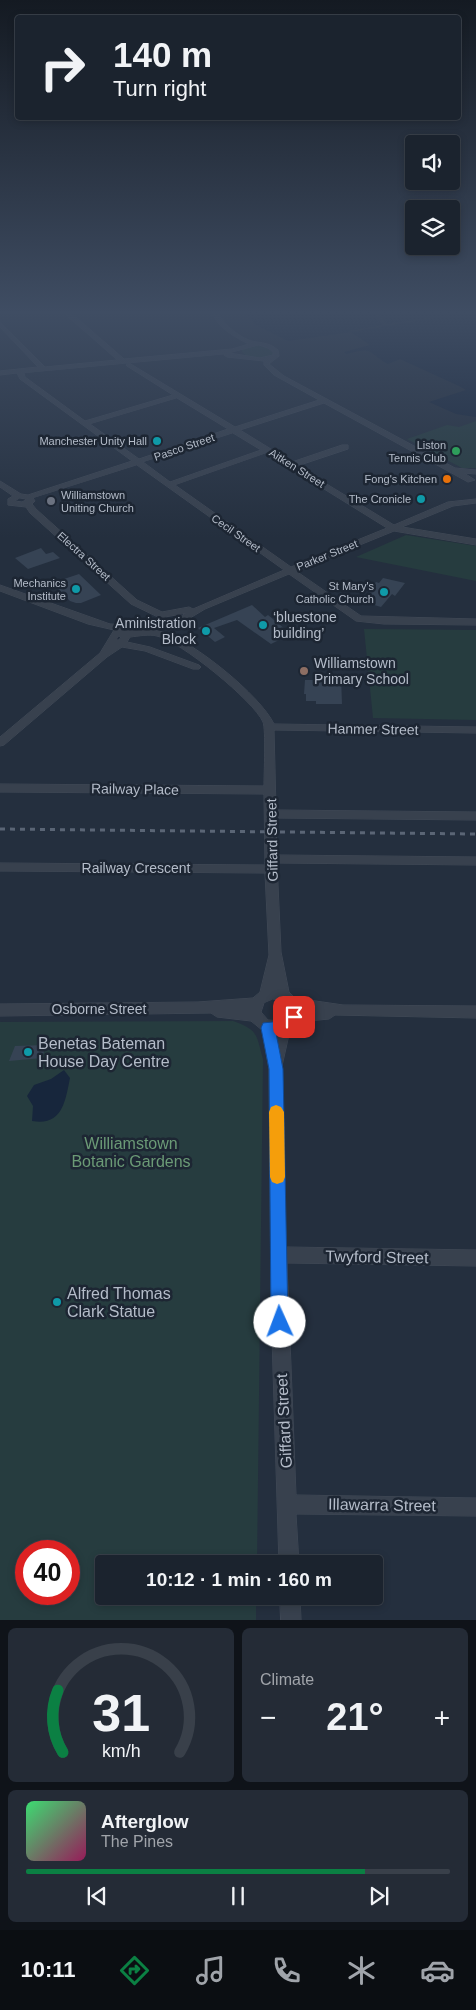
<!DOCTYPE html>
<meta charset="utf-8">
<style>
:root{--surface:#1b232e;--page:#242b36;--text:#f1f3f6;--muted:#a0a4aa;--line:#39404a;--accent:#0b8043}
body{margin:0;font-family:Arial,sans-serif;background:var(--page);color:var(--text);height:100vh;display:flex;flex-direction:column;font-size:19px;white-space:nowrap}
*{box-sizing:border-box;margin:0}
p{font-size:16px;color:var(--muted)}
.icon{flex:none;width:28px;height:28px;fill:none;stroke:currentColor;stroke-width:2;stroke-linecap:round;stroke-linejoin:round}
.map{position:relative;height:1620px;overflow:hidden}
.side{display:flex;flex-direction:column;gap:8px;padding:8px;background:#0f1319;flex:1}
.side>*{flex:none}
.hud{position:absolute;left:15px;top:15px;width:446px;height:105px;border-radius:5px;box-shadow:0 2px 8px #0003,0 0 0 1px var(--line);background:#1b232e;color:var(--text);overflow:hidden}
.controls{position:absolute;left:405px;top:135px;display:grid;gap:10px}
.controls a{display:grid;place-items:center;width:55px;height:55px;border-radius:5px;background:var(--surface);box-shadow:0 2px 8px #0003,0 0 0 1px var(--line);font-size:25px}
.speed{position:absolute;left:15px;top:1540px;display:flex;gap:10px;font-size:25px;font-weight:700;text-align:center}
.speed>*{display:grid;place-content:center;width:65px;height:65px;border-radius:50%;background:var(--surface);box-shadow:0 2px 8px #0003,0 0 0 1px var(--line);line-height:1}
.speed .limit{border:8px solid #d22;background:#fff;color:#111}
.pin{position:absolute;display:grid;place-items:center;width:42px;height:42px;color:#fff;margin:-21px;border-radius:10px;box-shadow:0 2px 8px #0006}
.me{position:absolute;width:55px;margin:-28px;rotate:358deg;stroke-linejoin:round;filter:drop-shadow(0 0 4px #0008)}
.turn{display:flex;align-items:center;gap:18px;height:105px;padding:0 15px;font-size:22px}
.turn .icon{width:65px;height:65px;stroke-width:2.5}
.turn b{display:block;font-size:35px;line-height:42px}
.big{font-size:38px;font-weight:700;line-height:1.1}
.side .widget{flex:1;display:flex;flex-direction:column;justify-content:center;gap:8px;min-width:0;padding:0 18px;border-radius:8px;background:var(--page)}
.side .dial{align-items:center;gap:0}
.dial svg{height:130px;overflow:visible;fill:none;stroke:var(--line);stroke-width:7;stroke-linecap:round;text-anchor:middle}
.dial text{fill:var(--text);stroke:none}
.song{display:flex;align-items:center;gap:15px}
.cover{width:60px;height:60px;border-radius:8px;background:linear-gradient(135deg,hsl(140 70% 55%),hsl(330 70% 35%))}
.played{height:5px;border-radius:2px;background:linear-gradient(90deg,var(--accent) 80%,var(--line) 80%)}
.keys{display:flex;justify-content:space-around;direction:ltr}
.heat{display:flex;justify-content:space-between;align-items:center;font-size:28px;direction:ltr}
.side .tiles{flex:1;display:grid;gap:8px;grid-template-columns:1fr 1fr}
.widget:last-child{grid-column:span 2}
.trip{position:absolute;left:95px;top:1555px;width:288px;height:50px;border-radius:5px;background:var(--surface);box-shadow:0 2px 8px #0003,0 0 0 1px var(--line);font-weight:700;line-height:50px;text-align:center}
.dock{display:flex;height:80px;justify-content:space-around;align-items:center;background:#0b0e12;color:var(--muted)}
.dock .icon{width:35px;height:35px}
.dock .selected{color:var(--accent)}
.dock b{font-size:22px;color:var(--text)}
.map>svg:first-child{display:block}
</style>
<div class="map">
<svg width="476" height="1620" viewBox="0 0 476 1620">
<rect width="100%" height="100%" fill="#242f3e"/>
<path fill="#263c3f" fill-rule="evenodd" d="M257,345L264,346L272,350L273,355C263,359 250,361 242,352V349Z
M476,421V468H462L407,439L447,425L459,427Z
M406,535L476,546V581L356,557Z
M364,629L476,630V720L373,718Z
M233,1021C259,1030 256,1035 263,1059L257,1564H104V1596H256V1620H0V1022ZM26,1551H69V1594H26Z"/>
<path fill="#17263c" d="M245,311H476V417L456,414L429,402L466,390L459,386L400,359L388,364C367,353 375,346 347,354L344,352L370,345L351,332L288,341L256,325L251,320Z
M64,1070L70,1078C65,1103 62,1126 32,1121L33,1106L27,1096L34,1085L51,1079Z"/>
<path fill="#242f3e" d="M373,311H377L387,324L474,311L351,332L348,331L383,325Z"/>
<path fill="#364354" d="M41,548L46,554L53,552L60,558L28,569L15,558Z
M79,574L101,595L81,603H76L70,601L52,583Z
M383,578L405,583L395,596L392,594L381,607L361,601L372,590L370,589L376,582L379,583Z
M252,605L265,617L268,615L291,634L271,644L237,620L214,628L225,637L215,642L198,628Z
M315,677H341L342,704H316V701H306V694H304L305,680H315Z
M46,1045L42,1058L9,1061L15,1046Z"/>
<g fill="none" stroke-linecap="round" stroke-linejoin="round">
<g stroke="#414a57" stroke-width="1">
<path id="minor" d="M62,311H69L124,359L232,349L249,344C234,337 217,327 211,311H217C222,324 242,340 256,342C265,343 271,344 278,350L279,356L269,364L284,376L455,468L476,470V474L464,473L475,480L468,482L324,403L240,430L292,462L342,445H348V449L297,466L394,525L448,502L476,499V503L453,506L402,527L476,539V545L394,531L296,571L361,616L476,619V625L384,624L356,621L289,574L205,609L175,627L172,626V622L186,613L160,618L131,604L30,513L26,507L8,505V499L13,496L0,487V481L21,494L28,495L132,461L20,379L17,373L0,375V371L38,367L0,327V322L45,367L117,360ZM259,345L268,348L273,352V355L260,358L229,353ZM225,354L224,355L227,357L264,361V365L274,375L319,400L235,427L129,363L126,365L127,366L173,395L85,421L25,377L24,373ZM177,398L228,429L139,459L90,424ZM233,433L261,450L170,482L143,462ZM266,453L387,528L291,567L175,485ZM137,465L284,570L193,609L189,607L162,612L137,600L36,509L32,504L35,501L33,498ZM20,498L26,499V500L22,502L15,501Z
M0,585L110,624L128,625L142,619H148V623L129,631C140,631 153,629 163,632C194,642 260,695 274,724L476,727V733L274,730L276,810L476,812V820L276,818L277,855L476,857V865L277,863L281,952L289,992L295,998L343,1005L476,1006V1018L335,1015L329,1019L298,1022L290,1030L282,1066L286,1247L476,1250V1266L287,1263L296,1495L476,1498V1516L296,1514L299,1564H279L271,1305L269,1069L262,1030L251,1021L217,1017L211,1013L0,1016V1004L198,1002L253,998L260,992L269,955L265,873L0,871V863L265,865L264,794L0,792V784L264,786C264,774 266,729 263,722C254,701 179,640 157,636C149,634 139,636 130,637L127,642L150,647L199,665L201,667L199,669H193L145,651L122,647L107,657L4,745L0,746V737L100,653L114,630L88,624L0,591ZM119,636L121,637L119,640H116ZM273,999L283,1001L288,1009V1015L281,1021L268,1020L261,1012L264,1003Z
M280,1596H300L301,1620H281Z"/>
</g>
<use href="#minor" fill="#38414e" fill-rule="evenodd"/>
<path stroke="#5a6575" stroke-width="3" stroke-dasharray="5 5" stroke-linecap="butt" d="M0,829L476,834"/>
</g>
<linearGradient id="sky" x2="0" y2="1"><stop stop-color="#141a22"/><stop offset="0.58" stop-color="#3f4d63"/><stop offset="1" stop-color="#3f4d63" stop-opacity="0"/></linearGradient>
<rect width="476" height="538" fill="url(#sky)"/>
<path fill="#1a73e8" stroke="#114b97" d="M294,1011L299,1013L301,1017C296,1028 287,1033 276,1033L283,1069L288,1322L286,1328L280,1330L274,1328L271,1322L269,1069L261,1028L263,1023L281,1021Z"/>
<path fill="#f59e0b" d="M276,1105L281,1107L284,1112L285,1177L283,1182L277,1184L272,1182L270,1177L269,1112L271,1107Z"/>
<g fill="#0f9aa8" stroke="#1d2633" stroke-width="2">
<circle cx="157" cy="441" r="5"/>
<circle cx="421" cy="499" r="5"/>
<circle cx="76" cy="589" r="5"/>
<circle cx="384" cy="592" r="5"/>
<circle cx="263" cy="625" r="5"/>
<circle cx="206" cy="631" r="5"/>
<circle cx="28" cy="1052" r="5"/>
<circle cx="57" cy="1302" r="5"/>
</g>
<circle fill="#2e9e5b" stroke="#1d2633" stroke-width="2" cx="456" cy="451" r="5"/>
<circle fill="#e8710a" stroke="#1d2633" stroke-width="2" cx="447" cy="479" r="5"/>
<circle fill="#6b7280" stroke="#1d2633" stroke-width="2" cx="51" cy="501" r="5"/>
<circle fill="#8d6e63" stroke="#1d2633" stroke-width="2" cx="304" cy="671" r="5"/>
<g text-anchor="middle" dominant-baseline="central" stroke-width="5" stroke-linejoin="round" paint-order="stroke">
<g font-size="11" fill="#b4bcc9" stroke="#1d2633" text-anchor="end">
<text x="147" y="441">Manchester Unity Hall</text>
<text x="446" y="445">Liston<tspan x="446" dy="13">Tennis Club</tspan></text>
<text x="437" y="479">Fong's Kitchen</text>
<text x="61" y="495" text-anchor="start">Williamstown<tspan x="61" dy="13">Uniting Church</tspan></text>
<text x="411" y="499">The Cronicle</text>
<text x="66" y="583">Mechanics<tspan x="66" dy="13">Institute</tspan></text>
<text x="374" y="586">St Mary's<tspan x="374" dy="13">Catholic Church</tspan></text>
</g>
<g font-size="11" fill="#b4bcc9" stroke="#1d2633">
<text transform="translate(184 447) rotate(-19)">Pasco Street</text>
<text transform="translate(297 468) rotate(32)">Aitken Street</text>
<text transform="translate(236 533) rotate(35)">Cecil Street</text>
<text transform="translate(327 555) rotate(-22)">Parker Street</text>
<text transform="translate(84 556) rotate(42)">Electra Street</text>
</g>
<g font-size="14" fill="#b4bcc9" stroke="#1d2633" text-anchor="start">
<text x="273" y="617">‘bluestone<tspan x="273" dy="16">building’</tspan></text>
<text x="196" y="623" text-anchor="end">Aministration<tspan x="196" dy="16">Block</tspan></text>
<text x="314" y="663">Williamstown<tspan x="314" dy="16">Primary School</tspan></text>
</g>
<g font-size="14" fill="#b4bcc9" stroke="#1d2633">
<text transform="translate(373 729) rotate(1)">Hanmer Street</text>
<text transform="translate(135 789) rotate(1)">Railway Place</text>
<text transform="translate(272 840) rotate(-91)">Giffard Street</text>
<text x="136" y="868">Railway Crescent</text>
<text x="99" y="1009">Osborne Street</text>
</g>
<g font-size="16" fill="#b4bcc9" stroke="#1d2633" text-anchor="start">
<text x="38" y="1043">Benetas Bateman<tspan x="38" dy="18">House Day Centre</tspan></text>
<text x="67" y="1293">Alfred Thomas<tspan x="67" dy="18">Clark Statue</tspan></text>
</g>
<g font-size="16" fill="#6b9a76" stroke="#1d2633">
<text x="131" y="1143">Williamstown<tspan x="131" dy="18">Botanic Gardens</tspan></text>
</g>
<g font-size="16" fill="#b4bcc9" stroke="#1d2633">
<text transform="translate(377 1257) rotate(1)">Twyford Street</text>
<text transform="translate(284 1421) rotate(-93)">Giffard Street</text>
<text transform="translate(382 1505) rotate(1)">Illawarra Street</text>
</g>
</g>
</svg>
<div class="controls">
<a><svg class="icon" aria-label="sound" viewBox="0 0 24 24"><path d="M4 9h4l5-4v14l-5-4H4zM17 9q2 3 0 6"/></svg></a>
<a><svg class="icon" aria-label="layers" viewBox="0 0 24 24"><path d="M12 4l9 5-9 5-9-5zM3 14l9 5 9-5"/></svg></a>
</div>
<div class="speed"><div class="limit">40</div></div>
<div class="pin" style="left:294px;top:1017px;background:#d93025"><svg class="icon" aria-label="arrive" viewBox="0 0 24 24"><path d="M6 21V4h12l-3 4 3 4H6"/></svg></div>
<svg class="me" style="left:280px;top:1322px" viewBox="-20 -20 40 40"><circle r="19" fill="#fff"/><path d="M0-13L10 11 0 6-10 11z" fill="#1a73e8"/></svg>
<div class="trip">10:12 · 1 min · 160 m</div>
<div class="hud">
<div class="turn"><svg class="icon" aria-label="right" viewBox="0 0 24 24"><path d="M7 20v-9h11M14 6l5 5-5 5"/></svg><div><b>140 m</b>Turn right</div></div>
</div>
</div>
<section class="side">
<div class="tiles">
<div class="widget dial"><svg viewBox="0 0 100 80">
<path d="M14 69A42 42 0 1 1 86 69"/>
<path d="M14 69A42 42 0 0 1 11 31" stroke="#0b8043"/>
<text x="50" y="56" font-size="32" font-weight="700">31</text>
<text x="50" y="72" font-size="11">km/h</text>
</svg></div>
<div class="widget"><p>Climate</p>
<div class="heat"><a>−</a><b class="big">21°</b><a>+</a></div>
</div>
<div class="widget">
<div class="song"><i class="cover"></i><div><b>Afterglow</b><p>The Pines</p></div></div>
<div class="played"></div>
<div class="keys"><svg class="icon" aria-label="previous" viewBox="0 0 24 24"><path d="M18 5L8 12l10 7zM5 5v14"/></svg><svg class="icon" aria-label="pause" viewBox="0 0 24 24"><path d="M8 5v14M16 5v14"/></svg><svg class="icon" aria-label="next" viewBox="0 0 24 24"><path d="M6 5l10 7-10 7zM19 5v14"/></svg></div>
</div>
</div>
</section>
<nav class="dock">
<b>10:11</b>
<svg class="icon selected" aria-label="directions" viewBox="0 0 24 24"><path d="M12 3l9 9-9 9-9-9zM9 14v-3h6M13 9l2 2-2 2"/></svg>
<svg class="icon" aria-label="music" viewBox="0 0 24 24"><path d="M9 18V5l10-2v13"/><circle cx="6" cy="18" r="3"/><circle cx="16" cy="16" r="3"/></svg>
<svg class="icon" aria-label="phone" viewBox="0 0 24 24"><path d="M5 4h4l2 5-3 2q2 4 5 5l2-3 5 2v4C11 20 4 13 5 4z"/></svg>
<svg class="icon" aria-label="climate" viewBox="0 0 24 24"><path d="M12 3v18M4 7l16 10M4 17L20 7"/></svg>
<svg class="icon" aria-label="car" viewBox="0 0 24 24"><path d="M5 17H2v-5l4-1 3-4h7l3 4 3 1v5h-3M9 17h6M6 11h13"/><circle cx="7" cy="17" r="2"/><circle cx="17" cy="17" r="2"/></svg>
</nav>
